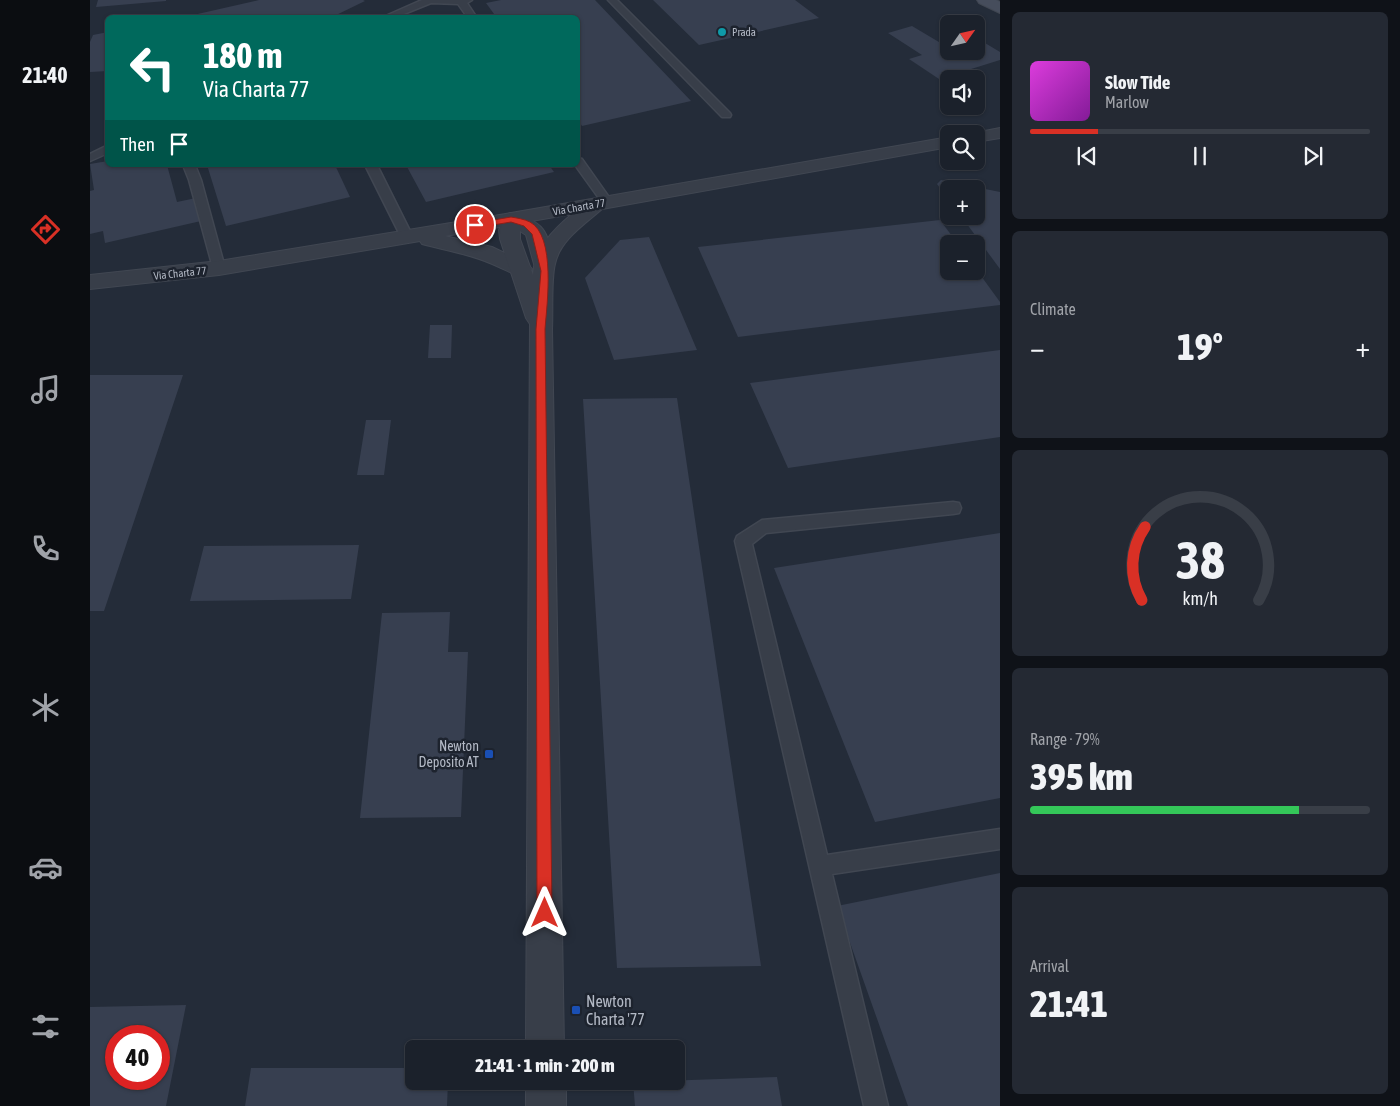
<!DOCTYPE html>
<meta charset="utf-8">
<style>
:root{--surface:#1b212b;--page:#242933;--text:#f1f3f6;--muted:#a0a3a9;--line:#393e47;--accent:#d93025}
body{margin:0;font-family:"Asap Condensed",sans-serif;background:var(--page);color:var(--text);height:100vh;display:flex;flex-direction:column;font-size:19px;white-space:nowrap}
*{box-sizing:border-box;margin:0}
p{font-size:16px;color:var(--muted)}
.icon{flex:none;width:28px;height:28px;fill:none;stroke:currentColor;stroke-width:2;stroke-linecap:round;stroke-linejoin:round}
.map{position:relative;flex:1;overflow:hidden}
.sheet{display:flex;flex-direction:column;gap:12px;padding:12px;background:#0f1218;width:400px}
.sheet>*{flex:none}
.hud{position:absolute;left:15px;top:15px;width:475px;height:152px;border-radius:8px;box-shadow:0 1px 4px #0004,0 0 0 1px var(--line);background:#00695c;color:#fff;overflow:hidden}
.needle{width:32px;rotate:56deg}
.buttons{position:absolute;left:850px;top:15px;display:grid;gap:10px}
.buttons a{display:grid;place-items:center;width:45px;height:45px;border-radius:8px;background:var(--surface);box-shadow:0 1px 4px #0004,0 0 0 1px var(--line);font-size:25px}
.speed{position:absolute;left:15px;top:1025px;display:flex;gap:10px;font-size:25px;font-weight:700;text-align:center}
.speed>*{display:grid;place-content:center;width:65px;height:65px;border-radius:50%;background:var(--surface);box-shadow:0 1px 4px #0004,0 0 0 1px var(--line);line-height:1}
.speed .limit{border:8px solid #d22;background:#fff;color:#111}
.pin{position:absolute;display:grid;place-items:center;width:42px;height:42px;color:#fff;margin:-21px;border:2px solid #fff;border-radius:50%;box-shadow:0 1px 5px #0007}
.me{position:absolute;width:55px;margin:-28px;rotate:0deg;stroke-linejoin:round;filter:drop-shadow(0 0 4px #0008)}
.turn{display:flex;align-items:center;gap:18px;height:105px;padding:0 15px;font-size:22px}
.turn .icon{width:65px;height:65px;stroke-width:2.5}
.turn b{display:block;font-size:35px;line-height:42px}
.then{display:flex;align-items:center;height:48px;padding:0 15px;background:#0003;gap:10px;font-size:19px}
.big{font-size:38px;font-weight:800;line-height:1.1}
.sheet .card{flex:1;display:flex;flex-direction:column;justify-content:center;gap:8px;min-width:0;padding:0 18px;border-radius:8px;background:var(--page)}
.sheet .dial{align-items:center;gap:0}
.dial svg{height:130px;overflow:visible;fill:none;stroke:var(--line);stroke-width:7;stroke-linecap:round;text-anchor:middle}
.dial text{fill:var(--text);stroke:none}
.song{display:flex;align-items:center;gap:15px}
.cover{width:60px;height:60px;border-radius:8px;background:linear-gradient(135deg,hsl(300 70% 55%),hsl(290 70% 35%))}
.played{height:5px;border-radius:2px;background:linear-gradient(90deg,var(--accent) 20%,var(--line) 20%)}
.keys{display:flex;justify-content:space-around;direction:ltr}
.heat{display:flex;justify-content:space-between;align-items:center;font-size:28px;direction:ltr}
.charge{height:8px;border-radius:4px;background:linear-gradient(90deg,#34c759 79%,var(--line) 0)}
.trip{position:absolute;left:315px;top:1040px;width:280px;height:50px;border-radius:8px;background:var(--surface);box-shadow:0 1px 4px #0004,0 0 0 1px var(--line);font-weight:800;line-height:50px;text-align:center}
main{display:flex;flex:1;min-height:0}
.tab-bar{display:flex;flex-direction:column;width:90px;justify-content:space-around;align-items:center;background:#0b0d11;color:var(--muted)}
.tab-bar .icon{width:35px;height:35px}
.tab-bar .current{color:var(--accent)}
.tab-bar b{font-size:22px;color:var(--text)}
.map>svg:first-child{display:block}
</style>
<main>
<nav class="tab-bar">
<b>21:40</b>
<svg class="icon current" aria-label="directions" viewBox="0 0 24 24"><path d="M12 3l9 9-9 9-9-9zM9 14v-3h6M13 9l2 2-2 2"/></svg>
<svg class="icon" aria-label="music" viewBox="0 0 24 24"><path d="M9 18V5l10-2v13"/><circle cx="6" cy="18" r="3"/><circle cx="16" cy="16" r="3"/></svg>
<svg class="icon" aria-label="phone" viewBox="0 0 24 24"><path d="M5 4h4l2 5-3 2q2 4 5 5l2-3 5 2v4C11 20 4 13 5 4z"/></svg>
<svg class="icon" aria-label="climate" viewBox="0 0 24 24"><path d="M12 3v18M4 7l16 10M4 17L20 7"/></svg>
<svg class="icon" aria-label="car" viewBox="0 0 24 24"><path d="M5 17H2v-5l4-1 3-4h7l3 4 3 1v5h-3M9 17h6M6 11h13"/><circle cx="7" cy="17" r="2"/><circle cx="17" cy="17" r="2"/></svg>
<svg class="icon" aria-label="filters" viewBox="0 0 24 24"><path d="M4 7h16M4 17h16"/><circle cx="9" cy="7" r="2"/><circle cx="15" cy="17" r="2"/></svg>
</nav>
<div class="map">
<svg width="910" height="1106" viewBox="0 0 910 1106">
<rect width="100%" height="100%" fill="#242c39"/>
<path fill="#373f50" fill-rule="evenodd" d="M8,0H76V1L6,7Z
M169,0H273L275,1L240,18H90Z
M411,0H505L601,101L492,126L488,120V18H407L396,3Z
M563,0H705L729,18L609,45Z
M822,26L859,48V51H886V41L890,40L910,52V60L849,79L819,59L832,55L798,33Z
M18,32V71L0,72V42L3,35Z
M18,161V165H77L87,202L106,198L111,221L15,243L13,231L0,234V191L4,190L0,164Z
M117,165H245L260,197L136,226Z
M316,165H459L464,172L336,202Z
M851,180L910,192V269L871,216H886V189H859V200L847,184Z
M850,220L868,244H859V271H886V269L910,302V305L648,337L608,247Z
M559,237L607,350L524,360L495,278L530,240Z
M340,325H362L361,358H338Z
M910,350V437L698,468L660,383Z
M0,375H93L14,611H0Z
M587,398L671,966L527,968L493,399Z
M276,420H301L294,475H267Z
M910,533V798L785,822L684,568Z
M269,545L261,599L100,601L114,546Z
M360,612L358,652H378L371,817L270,818L292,613Z
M910,873V1106H818L747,906Z
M96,1005L76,1106H0V1007ZM26,1036H69V1079H26Z
M161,1068H324V1081H358L357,1106H155Z
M687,1077L692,1106H545L543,1082Z"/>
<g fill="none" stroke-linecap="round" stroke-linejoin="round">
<g stroke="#414752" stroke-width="3">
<path id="service" d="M332,0H382L377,3L387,18H378L368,4L341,3L304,18H291Z
M518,0H527L640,113L641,115L640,117H632Z
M18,145V153L0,161V154Z
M488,158L492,159L521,200L523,202L521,204H513L485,165H488Z
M93,165H105L111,180L135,268L133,271L129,272L123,268L99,180Z
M275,165H287L323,237L321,240H313L311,237Z
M863,502L869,503L871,508L869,513L863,514L676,533L662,544L737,855L910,829V849L742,874L798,1106H774L645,541L647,536L672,520Z"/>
</g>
<g stroke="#414752" stroke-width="2">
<path id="minor" d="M421,213C456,222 457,231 464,264L461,269L454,271L447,269L444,264L436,235L421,225L355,236L402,247L438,264L442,269L438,274C427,277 420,272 409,267C384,255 359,251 332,244L330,241L129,275L0,289V275L129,261Z"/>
</g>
<g stroke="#414752" stroke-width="2">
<path id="tertiary" d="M910,128V138L886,142V134H879Z
M859,137V147L512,209C495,224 470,240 465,264C461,279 463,312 462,329L474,1049H436L440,324L436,318L410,239L409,230L414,215L421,213ZM482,214C463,230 444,249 443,275L430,239V223Z
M436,1081H476V1106H436Z"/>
</g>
<g stroke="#414752" stroke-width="2">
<path id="secondary" d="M887,0H906L910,2V13L889,3Z"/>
</g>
<use href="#service" fill="#383e49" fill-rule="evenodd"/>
<use href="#minor" fill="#383e49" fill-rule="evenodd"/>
<use href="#tertiary" fill="#383e49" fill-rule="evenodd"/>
<use href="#secondary" fill="#464d5c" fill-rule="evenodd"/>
</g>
<path fill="#d93025" stroke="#8d1f18" d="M421,217C427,218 434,219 440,222C466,236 457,304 455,329L462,913L460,919L455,921L449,919L447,913L446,329L451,271L442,234L434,226L421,222L385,228L381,225L385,223Z"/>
<circle fill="#0f9aa8" stroke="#1d232e" stroke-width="2" cx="632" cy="32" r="5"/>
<g fill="#1a4fb4" stroke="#1d232e" stroke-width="2">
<rect x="394" y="749" width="10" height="10" rx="2.5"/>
<rect x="481" y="1005" width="10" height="10" rx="2.5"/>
</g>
<g text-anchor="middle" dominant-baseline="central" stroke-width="5" stroke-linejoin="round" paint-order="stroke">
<g font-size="11" fill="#b3b9c5" stroke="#1d232e" text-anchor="start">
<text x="642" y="32">Prada</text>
</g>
<g font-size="11" fill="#b3b9c5" stroke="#1d232e">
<text transform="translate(489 207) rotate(-10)">Via Charta 77</text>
<text transform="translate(90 273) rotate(-6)">Via Charta 77</text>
</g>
<g font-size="14" fill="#b3b9c5" stroke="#1d232e" text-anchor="end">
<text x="389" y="746">Newton<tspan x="389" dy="16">Deposito AT</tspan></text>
</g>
<g font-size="16" fill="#b3b9c5" stroke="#1d232e" text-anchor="start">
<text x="496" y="1001">Newton<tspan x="496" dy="18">Charta '77</tspan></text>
</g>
</g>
</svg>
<div class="buttons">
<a><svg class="needle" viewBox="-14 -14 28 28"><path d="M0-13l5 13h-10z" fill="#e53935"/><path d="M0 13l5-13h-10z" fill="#a0a3a9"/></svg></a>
<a><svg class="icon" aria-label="sound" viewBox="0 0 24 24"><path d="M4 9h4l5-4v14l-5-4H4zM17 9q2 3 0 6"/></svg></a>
<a><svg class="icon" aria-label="search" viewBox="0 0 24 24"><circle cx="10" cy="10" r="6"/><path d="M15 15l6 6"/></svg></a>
<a>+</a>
<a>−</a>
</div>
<div class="speed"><div class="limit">40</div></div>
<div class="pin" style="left:385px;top:225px;background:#d93025"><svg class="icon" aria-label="arrive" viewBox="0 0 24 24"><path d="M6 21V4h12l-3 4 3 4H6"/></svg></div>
<svg class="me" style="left:455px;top:913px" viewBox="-20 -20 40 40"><path d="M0-17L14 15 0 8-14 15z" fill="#d93025" stroke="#fff" stroke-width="4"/></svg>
<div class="trip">21:41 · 1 min · 200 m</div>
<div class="hud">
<div class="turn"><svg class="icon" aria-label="left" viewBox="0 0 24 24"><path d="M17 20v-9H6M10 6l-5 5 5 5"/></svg><div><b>180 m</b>Via Charta 77</div></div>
<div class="then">Then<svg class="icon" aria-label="arrive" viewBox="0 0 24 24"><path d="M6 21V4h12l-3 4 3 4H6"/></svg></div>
</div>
</div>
<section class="sheet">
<div class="card">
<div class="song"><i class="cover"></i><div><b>Slow Tide</b><p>Marlow</p></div></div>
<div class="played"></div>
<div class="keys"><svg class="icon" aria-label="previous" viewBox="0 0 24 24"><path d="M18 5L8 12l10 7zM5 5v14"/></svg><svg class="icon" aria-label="pause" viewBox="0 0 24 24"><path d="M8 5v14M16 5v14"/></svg><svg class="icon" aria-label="next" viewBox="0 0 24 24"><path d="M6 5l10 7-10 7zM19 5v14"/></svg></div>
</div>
<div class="card"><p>Climate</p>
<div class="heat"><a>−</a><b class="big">19°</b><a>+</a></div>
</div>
<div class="card dial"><svg viewBox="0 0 100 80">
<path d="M14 69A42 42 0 1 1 86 69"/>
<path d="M14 69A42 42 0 0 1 16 24" stroke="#d93025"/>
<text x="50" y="56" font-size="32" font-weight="700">38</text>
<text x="50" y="72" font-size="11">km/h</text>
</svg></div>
<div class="card"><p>Range · 79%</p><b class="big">395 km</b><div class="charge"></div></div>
<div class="card"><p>Arrival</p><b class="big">21:41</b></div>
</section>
</main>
